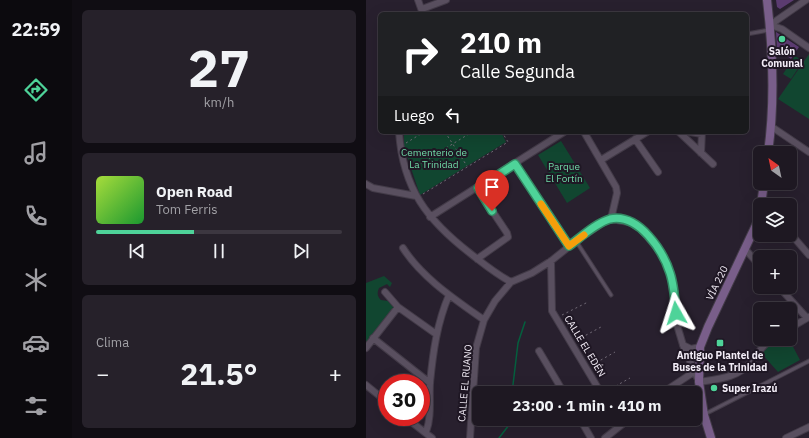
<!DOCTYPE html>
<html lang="es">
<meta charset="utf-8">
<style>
:root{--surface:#1e1822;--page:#26212a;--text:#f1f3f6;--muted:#a1a0a5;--line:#3c3740;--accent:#4ed399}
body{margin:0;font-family:"IBM Plex Sans",sans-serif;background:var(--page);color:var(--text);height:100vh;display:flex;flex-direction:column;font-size:15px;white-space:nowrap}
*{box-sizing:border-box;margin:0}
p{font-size:13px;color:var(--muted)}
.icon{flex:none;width:22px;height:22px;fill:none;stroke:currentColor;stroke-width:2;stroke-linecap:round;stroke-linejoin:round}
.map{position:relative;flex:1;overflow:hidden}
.sheet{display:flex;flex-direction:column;gap:10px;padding:10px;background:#100d13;width:294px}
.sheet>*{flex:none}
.guide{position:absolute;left:12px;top:12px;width:371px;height:122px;border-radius:6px;box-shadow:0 4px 16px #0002,0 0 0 1px var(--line);background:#202124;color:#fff;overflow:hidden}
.needle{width:26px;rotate:327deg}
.buttons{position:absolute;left:387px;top:146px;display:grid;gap:8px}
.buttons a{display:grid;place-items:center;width:44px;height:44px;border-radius:6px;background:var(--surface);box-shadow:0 4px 16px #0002,0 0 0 1px var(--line);font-size:20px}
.speed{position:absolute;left:12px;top:374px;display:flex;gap:8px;font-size:20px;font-weight:700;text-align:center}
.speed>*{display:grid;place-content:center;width:52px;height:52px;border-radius:50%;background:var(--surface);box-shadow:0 4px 16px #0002,0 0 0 1px var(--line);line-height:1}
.speed .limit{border:6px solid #d22;background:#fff;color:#111}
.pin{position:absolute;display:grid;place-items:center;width:34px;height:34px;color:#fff;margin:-41px -17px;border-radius:50% 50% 50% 0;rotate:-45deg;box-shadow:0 0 4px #0007}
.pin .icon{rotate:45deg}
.me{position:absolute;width:44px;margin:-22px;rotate:354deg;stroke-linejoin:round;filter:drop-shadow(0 0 3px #0008)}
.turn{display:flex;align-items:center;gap:14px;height:84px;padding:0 16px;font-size:18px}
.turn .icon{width:52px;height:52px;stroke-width:2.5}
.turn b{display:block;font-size:28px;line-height:34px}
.then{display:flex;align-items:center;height:38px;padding:0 16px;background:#0003;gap:8px;font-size:15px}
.big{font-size:30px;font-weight:800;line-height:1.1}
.sheet .tile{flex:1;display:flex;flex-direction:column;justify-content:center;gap:6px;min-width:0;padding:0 14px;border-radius:6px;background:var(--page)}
.sheet .dial{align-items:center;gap:0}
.dial b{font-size:52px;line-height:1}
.song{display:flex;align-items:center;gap:12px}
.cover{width:48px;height:48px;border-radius:6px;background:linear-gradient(135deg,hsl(80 70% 55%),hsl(130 70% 35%))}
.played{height:4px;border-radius:2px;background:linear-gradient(90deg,var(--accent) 40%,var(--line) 40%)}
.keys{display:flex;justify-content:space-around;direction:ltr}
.heat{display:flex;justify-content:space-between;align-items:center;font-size:22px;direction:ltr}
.trip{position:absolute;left:106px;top:386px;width:230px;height:40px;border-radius:6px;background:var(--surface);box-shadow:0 4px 16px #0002,0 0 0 1px var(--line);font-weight:800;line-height:40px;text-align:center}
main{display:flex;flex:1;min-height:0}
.tab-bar{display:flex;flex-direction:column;width:72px;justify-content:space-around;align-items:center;background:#0c0a0e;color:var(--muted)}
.tab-bar .icon{width:28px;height:28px}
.tab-bar .active{color:var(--accent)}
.tab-bar b{font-size:18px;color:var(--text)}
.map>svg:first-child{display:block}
</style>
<main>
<nav class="tab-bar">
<b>22:59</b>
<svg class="icon active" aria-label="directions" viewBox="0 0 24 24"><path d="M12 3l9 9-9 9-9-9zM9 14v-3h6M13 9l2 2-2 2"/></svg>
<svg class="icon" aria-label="music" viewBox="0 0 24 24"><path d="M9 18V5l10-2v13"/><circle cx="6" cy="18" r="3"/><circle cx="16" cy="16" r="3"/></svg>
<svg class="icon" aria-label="phone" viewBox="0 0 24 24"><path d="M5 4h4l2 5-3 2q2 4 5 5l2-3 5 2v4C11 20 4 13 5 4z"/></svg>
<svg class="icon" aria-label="climate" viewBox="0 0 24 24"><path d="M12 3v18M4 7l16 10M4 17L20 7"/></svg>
<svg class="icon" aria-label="car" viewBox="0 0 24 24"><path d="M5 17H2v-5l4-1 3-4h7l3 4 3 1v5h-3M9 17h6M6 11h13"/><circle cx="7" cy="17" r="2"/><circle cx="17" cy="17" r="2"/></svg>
<svg class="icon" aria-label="filters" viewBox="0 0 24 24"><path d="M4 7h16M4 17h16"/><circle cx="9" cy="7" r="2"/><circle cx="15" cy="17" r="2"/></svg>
</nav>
<section class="sheet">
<div class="tile dial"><b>27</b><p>km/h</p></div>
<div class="tile">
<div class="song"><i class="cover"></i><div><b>Open Road</b><p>Tom Ferris</p></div></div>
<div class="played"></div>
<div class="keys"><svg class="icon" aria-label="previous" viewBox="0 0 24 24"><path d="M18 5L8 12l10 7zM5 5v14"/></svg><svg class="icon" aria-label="pause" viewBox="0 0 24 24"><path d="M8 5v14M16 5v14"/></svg><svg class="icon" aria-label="next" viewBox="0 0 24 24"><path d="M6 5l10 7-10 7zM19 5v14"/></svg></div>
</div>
<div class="tile"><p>Clima</p>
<div class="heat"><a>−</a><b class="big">21.5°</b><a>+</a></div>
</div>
</section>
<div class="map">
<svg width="443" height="438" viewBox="0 0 443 438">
<rect width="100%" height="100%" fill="#28202e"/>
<path fill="#114630" d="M443,54V119L412,99Z
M429,56L437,61L425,79L417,74Z
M38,132H135L140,142L54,195L38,147Z
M195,141L224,188L201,203L172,155Z
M18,276L26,283L24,287L21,284L13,288C11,293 11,296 15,300L22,301L28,308L0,343V283Z
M409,339H423L434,360L412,372L396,354L401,346Z"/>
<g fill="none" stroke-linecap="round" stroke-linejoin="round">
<path stroke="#045f3e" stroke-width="1.5" d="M146,393L152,343L159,322
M133,438L143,425L144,419"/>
</g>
<path fill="#5b3b70" d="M410,0H428L414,9L411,7Z
M410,32L433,47L425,59L411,49Z"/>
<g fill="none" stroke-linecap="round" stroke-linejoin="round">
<g stroke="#433b48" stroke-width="5">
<path id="service" d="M381,34L403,30
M210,241L245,295
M339,414L443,361"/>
</g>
<g stroke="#433b48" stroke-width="8">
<path id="minor" d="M52,0L57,14
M56,9L80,0
M404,25L416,29L443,48
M404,25L440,0
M406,127L443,152
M33,132C37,189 61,220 105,254C118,264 130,274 145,282
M218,132L250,187L251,193L245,219
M313,132L347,164
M324,132L336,134
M269,139L292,172
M335,153L336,132
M235,160L281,132
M149,165L203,246
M0,184L7,188L50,196
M64,217L198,132
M424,233L443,255
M37,248C56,278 90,300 118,320
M379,249L394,266
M111,259L142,237L141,233L111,188
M185,261L186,311L235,393
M413,287L441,318
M19,292L32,307L70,334
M424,328L443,317
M7,338L64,383
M317,345L325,349L334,347
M0,348L32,307
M173,351L198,393
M0,385L21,402
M296,393L328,372
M39,417L66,438
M214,419L225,438
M250,419L254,426
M60,432C66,416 63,400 64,383C67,352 71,323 83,295
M104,438L110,348L118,320L129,301L145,282L166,273L185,261L210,241L238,222L245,219L263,222L274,228L297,255L305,274L311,325L317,345L333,382C352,379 372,378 385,362C392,354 396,345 406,339
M239,438L263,419
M420,438L443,427"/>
</g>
<g stroke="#433b48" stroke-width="10">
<path id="secondary" d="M401,0C407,50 409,103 402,153
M395,205L398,183
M345,438L338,415L333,382L334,347L342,327L391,223L394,209"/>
</g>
<path stroke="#726b77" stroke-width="1" stroke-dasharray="2 3" stroke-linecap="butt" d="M79,132L101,166
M40,143L58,132
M46,169L106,132
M57,194L142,142L136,132
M196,315L222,302
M211,340L235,327
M226,365L249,352
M241,391L264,378"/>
<use href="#service" stroke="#594f5f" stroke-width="3"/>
<use href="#minor" stroke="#594f5f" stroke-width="6"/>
<use href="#secondary" stroke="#795e8a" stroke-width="8"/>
</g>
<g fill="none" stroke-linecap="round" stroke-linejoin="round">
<g stroke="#338963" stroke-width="10">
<path id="route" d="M126,211L112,188L149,164L203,246C215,237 230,223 244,219C273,213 297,251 304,273C308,285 309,300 310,313"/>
</g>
<use href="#route" stroke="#4ed399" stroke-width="7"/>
<path stroke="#f59e0b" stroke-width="7" d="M175,204L203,246L218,235"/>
</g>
<g fill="#4ed399" stroke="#1f1724" stroke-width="1.5">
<circle cx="416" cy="39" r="4"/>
<rect x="350" y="339" width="8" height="8" rx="2"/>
<circle cx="348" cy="388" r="4"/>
</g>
<g text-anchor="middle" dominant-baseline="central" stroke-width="4" stroke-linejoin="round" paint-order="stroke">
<g font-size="10" font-weight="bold" fill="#f3edf7" stroke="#1f1724">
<text x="416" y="51">Salón<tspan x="416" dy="12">Comunal</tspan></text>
<text x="354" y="355">Antiguo Plantel de<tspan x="354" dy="12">Buses de la Trinidad</tspan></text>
<text x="356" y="388" text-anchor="start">Super Irazú</text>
</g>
<g font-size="10" fill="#70daa7" stroke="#1f1724">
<text x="68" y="152">Cementerio de<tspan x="68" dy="12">La Trinidad</tspan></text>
<text x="198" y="166">Parque<tspan x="198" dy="12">El Fortín</tspan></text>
</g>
<g font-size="10" fill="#f3edf7" stroke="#1f1724">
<text transform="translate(351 283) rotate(-64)">VÍA 220</text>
<text transform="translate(219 346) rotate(59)">CALLE EL EDÉN</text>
<text transform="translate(99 383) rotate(-85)">CALLE EL RUANO</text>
</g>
</g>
</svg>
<div class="buttons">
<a><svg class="needle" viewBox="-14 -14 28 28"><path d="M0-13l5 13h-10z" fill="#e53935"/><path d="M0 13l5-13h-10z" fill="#a1a0a5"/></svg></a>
<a><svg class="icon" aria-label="layers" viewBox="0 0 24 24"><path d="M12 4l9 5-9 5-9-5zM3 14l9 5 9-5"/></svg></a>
<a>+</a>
<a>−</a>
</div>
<div class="speed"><div class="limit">30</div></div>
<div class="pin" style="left:126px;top:211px;background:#d93025"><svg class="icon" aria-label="arrive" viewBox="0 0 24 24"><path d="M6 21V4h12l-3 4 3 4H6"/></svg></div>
<svg class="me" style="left:310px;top:313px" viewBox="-20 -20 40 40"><path d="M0-17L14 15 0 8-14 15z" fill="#4ed399" stroke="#fff" stroke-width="4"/></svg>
<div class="trip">23:00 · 1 min · 410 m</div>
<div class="guide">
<div class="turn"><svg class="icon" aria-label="right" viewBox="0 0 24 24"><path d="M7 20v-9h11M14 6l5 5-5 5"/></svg><div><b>210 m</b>Calle Segunda</div></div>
<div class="then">Luego<svg class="icon" aria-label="left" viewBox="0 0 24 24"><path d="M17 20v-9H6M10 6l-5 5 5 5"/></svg></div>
</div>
</div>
</main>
